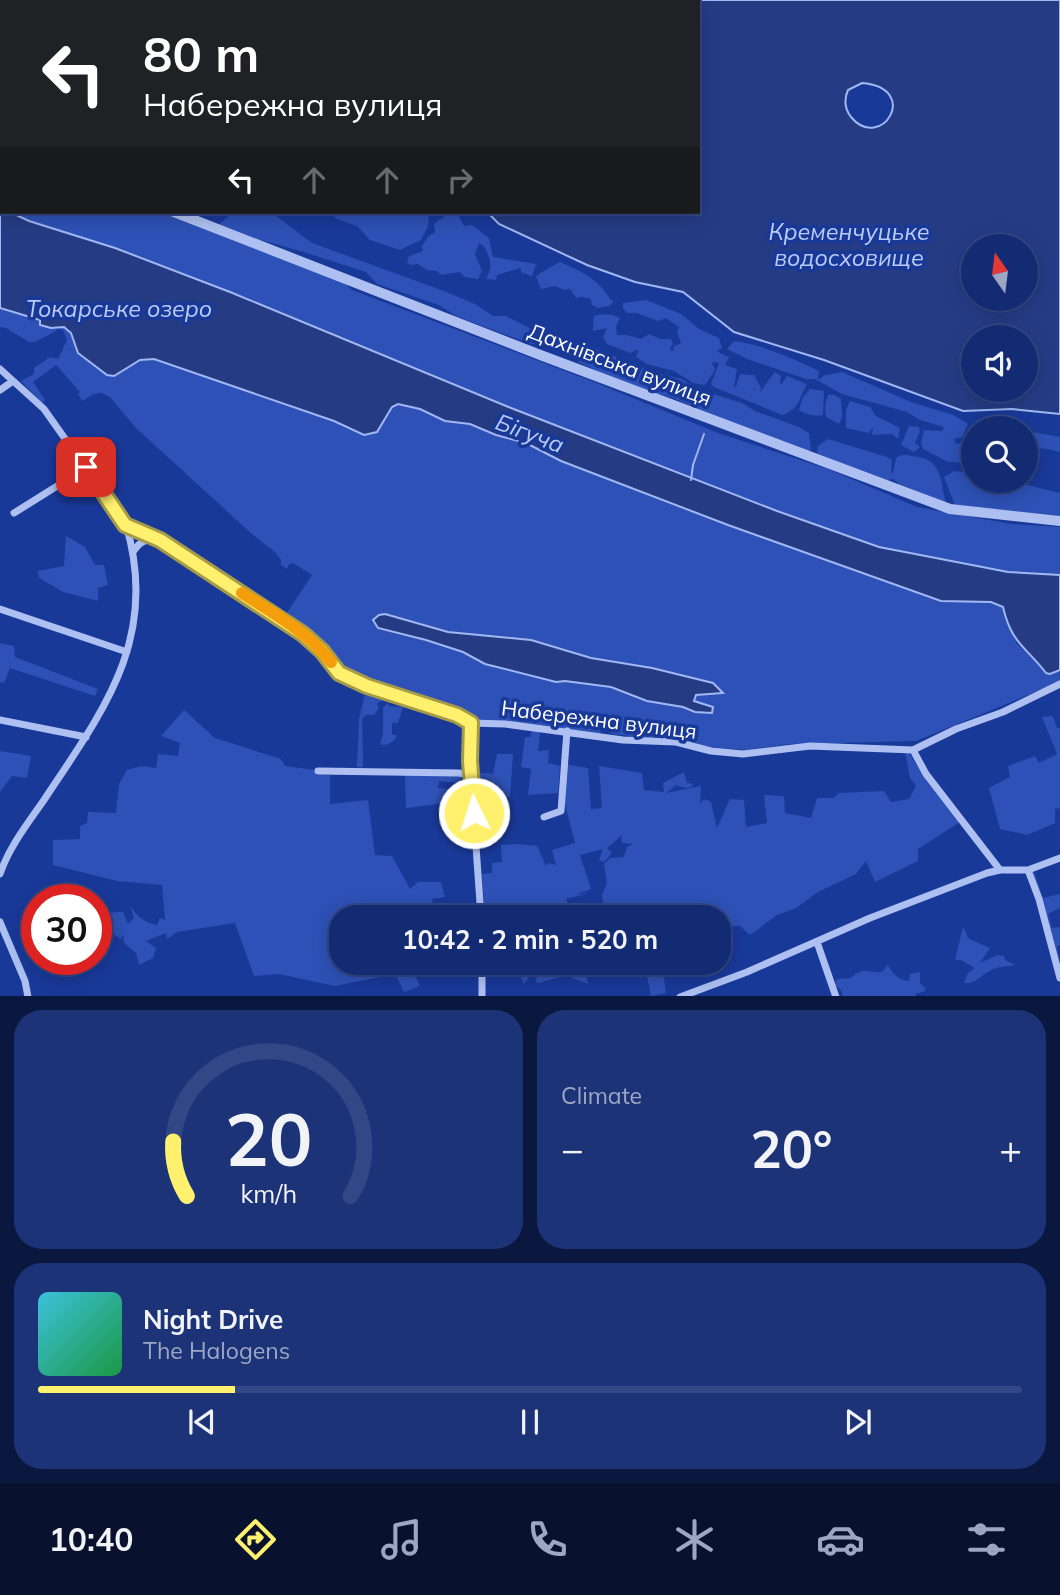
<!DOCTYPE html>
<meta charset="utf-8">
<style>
:root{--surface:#132b73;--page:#1c3378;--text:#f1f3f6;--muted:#9da7c4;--line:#324785;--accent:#fff06e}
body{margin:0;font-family:Mulish,sans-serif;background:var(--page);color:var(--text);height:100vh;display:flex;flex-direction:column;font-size:26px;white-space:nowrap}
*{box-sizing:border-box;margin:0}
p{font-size:23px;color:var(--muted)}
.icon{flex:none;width:38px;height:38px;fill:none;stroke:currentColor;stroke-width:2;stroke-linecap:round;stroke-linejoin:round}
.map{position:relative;height:996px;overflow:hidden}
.details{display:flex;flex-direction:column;gap:14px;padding:14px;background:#0a183f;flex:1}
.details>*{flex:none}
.banner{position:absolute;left:0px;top:0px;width:700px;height:214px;box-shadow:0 4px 18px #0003,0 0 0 2px var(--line);background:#202124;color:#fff;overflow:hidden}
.needle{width:46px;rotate:346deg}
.tools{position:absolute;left:961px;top:234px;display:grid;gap:14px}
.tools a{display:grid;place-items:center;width:77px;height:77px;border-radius:50%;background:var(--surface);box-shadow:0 4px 18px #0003,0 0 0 2px var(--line);font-size:35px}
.speed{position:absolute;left:21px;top:884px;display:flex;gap:14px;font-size:35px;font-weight:700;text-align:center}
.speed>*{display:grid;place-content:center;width:91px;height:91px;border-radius:50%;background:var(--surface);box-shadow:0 4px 18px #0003,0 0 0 2px var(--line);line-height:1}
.speed .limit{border:10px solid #d22;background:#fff;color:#111}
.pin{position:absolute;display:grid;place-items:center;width:60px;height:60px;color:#fff;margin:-30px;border-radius:14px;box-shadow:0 4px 10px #0006}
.me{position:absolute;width:77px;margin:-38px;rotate:356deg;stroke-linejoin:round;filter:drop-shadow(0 0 5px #0008)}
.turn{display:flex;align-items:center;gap:24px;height:147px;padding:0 28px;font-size:32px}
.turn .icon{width:91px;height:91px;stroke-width:2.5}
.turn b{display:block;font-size:49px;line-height:60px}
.lanes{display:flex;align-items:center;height:66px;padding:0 28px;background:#0003;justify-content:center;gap:35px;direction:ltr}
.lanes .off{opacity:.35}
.big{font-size:52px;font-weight:700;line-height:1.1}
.details .widget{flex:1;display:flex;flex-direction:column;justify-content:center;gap:10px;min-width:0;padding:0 24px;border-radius:28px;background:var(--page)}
.details .dial{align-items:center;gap:0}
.dial svg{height:182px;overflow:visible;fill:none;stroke:var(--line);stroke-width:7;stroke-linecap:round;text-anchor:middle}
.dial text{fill:var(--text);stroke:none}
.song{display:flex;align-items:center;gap:21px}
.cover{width:84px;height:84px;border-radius:10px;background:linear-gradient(135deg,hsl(190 70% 55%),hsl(140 70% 35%))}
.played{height:7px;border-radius:4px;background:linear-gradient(90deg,var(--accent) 20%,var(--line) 20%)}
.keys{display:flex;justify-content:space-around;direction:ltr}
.heat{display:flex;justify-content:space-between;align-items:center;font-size:38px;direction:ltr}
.details .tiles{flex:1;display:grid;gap:14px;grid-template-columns:1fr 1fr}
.widget:last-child{grid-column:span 2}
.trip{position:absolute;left:329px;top:905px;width:402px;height:70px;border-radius:28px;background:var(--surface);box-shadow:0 4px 18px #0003,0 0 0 2px var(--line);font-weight:700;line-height:70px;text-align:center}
.dock{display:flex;height:112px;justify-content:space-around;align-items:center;background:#08112e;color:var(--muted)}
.dock .icon{width:49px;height:49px}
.dock .selected{color:var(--accent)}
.dock b{font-size:32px;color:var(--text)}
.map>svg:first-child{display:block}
</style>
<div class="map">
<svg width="1060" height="997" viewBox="0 0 1060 997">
<rect width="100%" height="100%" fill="#193999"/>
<path fill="#2d51b6" d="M10,212H162L177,217L342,281L352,290L594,382L718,433L828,469L917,507L1011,524L1060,527V575L1008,572L879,547L777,511L511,408L230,292L115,248L29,221Z
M234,212H271L312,243L444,291L475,304L493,316H506L535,331L561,337L586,350L589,346L653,372L682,379L697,389L742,403L755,411L799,427L809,433L811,450L808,451L745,429L673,398L631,386L578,362L582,353L528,343L458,317L439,305L377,284L366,272L297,250L239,234L218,225Z
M328,212H429L428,226L421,240L400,250L370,240L357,226L337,219Z
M450,212H457L464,226L472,225L489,238L493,257L536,264L532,276L522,273L520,268L497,275L496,280L486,279C494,265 490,258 483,245L479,243L475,254L482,271L478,279L464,277L460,272L441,275L437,271L427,270L418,264L411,265L407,263L409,256L423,251L422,246L428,237L435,232L434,224Z
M560,262C582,271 599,280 611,300L614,301L609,306L598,308L592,305L591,299L582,297L576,298L570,289L564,290L555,286L541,289L536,277L540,273Z
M646,300L681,314L699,329L719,338L722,348L718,350V352L729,357L725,365L737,369L734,387H736L740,374L754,375L761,388L760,392L775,372L781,376L780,383L782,384L787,376L807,384C800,397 798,411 782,415L714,387L711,384L719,363L712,362L715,370L705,385L693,383L674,371L647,364L636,357L639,349L630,353L607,344L603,337L607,328L593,331L594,316C605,314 610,313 620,318L616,327L617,335H626L641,339L649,334L661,339H671L673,344L670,348L671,351H674L673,347L681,343L677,333L679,327L666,318L658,321L637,313H627L623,308V303Z
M0,308L40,320V324L64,327L71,333L78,353L114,376L140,360L154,359L334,421L364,435L387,417L392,407L398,404L420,409L445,421L470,424L496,435L526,443L561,461L728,525L941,601L991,602L1003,607L1005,620L1017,644L1050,674L1060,670V682L916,741L790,744L746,750L697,746L689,742L612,734L609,732L611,725L602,723L600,734L470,719L388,692L341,670L313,637L284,617L312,575L293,563L289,564L287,569L281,565V560L275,552L253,535L136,428L110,397L101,393L94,394L82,401L78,394L80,392L56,365L33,382L45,400L42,403L21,381L34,374V368L50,357L58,359L67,340L63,330L57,328L56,331L35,342H29L6,328L0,327Z
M734,341C763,345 792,358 819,371L818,380L825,375L842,372L911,402L953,415L968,424L962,437L954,439L956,444L973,441V462L971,463L948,462L923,449L921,442L924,430L942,431L944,427L920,420L907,412L842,394L815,379H806L747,359L727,349Z
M810,389L824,391L823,415C817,417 804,414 799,410L803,397Z
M828,395H834L841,399L842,417L839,424L826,417L825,406Z
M850,401L870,407L876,416L900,428L898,439L892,434L872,435L873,427L869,433L846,428V410Z
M909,426L919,427L920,432L915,443L920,447L914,452L901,445Z
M1026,431L1060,437V452L1042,448L1033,453L1026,452Z
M828,439L887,457L892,460L891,472L893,473L896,458C902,454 905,455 912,456C943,459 939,477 946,503L899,484L894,479L881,481L817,453L818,446Z
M954,471L973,473V481H1011L1060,493V516L955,505L944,477Z
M66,536L85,547L95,565H104L108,585L98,588V601L63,592L39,578L38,571L64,566Z
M0,643L14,646L15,657L98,689L95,696L10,668L4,683L0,682Z
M366,690L385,698L377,704L379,708L374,715H366L362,719L363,767H357L359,719Z
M388,703L389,706L403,707L398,723H392V735H397C395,742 388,745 382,745L380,742L383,734V707Z
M184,710L215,738L281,759L285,766L315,770L316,775H330V804L368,800L375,855L392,856L410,889L418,882H441L445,897L432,899L434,917H341V962L409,963L420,986L404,992L395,974L335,986L279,974L254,976L235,923L177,932L167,939L166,933L146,941L156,948L153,958L139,965L136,953L124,943L123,935L121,939L115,935L107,920L102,924L107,947L100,953L99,961L96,959L97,913L123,912L128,924L134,918L130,906C138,917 143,922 157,925L160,918L165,920L162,885L117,881L53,865V840L80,839V826L87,823L88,812L116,813L119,784L127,770L141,766L156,768L158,754L178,756L180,743L161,736Z
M1053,716L1057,728H1060V808L1055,809V823L1027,835L1000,829L989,788L1010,777L1008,766L1035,756L1039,763L1057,754L1042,717Z
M532,731L540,732L538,751L549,750L548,763L560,766L558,793L528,795L531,769L521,767L525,737H530Z
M0,751L31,756L27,778L12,776L0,792Z
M905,752L909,753L927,782L960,822L918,849V861L875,882L866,861L856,874L818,892L796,908L777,915L750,935L740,926H725L719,931V917H578L582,913L587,917L592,913L604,911L602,895L607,883L604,864L610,858L624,857L627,847L633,844L622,843L621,836L607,848L612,853L604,862L599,860L603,849L580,855L591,889L576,895L590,893L566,899L569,907L564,909L563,917H485L482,874L492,873V863L502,862L501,845L518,844L537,846L546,866L548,863L556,865L552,850L575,843L565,804L566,764L588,768L591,809L602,808L599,766L642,773L644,790L664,792L663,783L684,772L687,783L693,784L691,787L685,788L676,785L666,793L701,786L700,803L704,799L711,802L717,828L730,799L744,800L746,827L767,823L764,795L784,796L785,813L811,818L817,798H833L839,793L884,791L891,802L909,799L916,786L910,778Z
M497,754H513L510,797L488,798L479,806L476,772L493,774Z
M405,775H461V783L439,781L438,788L452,789V799H462L463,801L406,808Z
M1034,872L1043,898L1060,894V908L1048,914L1052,928L1060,927V945L1057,946L1060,967L1032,874Z
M963,927L969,939L990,948L980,963L998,955L1004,956L1005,960L1015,965C1007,967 998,966 991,970C980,975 977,984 964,983L968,973L975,968L961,960H955Z
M504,963H603L606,967L607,973L601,975L594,970H590L586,975L588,984L572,978L574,974L571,971L560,977L538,983L536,982L537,975L529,977L524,984L521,978L523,973H505Z
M639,963H662L666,993L651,996L645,966Z
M888,965C893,974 898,980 909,981L910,974L920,972V983L926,989L923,992L915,994L916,996L843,997L841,990L835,985L837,979L851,978C865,965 866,974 882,972Z"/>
<path fill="#253c85" stroke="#a1b8f3" stroke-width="2" fill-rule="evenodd" d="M258,0H1060V414L1012,409L963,411L824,360L734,332L683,292L635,282L587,265L499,224L487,212H698V2ZM862,83C922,88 881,153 851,117C845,109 844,99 848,90ZM973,247H1026V299H973ZM973,338H1026V390H973Z
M0,208L2,212H10L29,221L115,248L230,292L511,408L777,511L879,547L1008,572L1060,575V670L1050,674L1046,673C1026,647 1011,643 1003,607L991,602L941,601L728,525L561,461L526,443L496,435L470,424L445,421L420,409L398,404L392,407L377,432L364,435L334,421L154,359L140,360L114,376L107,375L78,353L71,333L64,327L51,328L40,325V320L0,308Z
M385,614L448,632L531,640L591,658L652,668L713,683L723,693L696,695L694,701L713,707L712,713L695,712L683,707L647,701L611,687L565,681L556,682L485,664L463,652L426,640L378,628L373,620L379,615Z"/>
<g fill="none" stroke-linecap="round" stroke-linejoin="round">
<path stroke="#a1b8f3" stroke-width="2" d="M691,480L693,465L704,434"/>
<path stroke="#aec0f1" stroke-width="7" d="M0,369L44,409L126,525L160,540L303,634L322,651L339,673L367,686L457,715L471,723L505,724L623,740L676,742L711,751L743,754L810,746L913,750L956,729L1003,712L1060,684
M0,390L13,381
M14,513L86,468
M133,552C139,543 143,540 154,539
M0,609L127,652
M0,720L86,737
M471,723L470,761L481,917
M913,750L926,774L1000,870
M318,771L458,773L472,775
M544,817L561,811L567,731
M1028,870L1039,899L1060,978
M0,874C9,847 28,823 44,800C103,711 160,638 126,525
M0,922L25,981L28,997
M817,942L836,997
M482,962V997
M680,997L747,972L870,918L987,873L1000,870H1028L1060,858"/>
<path stroke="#aec0f1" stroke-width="10" d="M0,146L2,147
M174,212L543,356L950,509L1060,521"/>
</g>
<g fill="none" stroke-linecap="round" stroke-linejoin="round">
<g stroke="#a69c48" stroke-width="18">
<path id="route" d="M86,467L125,525L160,540L303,634L322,651L339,673L367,686L457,715L471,723L470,761L474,813"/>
</g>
<use href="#route" stroke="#fff06e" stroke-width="12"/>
<path stroke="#f59e0b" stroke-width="12" d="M242,593C273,613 308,632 331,662"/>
</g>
<g text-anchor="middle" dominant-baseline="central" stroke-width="7" stroke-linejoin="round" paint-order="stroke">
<g font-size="21" fill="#fff" stroke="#193999">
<text transform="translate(620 364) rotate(21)">Дахнівська вулиця</text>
<text transform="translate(599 719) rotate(7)">Набережна вулиця</text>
</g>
<g font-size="23" font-style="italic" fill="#bacbf7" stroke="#193999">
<text x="849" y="231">Кременчуцьке<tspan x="849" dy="26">водосховище</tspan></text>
<text x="119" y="308">Токарське озеро</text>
<text transform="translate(530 433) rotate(21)">Бігуча</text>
</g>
</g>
</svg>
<div class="tools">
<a><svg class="needle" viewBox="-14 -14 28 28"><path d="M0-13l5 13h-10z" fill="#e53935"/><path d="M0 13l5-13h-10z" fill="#9da7c4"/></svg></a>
<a><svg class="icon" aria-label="sound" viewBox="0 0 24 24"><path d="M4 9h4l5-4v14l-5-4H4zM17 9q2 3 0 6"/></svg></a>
<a><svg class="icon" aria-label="search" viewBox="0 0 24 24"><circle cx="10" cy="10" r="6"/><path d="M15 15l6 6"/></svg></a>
</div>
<div class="speed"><div class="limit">30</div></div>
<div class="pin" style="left:86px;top:467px;background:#d93025"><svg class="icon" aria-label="arrive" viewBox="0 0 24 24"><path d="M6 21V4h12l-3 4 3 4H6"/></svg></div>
<svg class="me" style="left:474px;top:813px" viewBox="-20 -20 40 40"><circle r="17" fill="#fff06e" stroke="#fff" stroke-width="3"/><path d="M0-11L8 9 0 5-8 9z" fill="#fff"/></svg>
<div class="trip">10:42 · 2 min · 520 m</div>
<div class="banner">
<div class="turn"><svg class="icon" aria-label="left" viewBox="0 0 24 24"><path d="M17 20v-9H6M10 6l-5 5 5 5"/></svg><div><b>80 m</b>Набережна вулиця</div></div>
<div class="lanes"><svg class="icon" aria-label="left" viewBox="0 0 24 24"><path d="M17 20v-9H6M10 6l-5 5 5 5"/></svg><svg class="icon off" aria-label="ahead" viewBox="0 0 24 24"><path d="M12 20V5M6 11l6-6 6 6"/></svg><svg class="icon off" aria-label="ahead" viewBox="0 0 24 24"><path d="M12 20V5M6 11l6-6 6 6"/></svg><svg class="icon off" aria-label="right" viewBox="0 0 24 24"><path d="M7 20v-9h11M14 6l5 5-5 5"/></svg></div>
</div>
</div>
<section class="details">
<div class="tiles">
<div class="widget dial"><svg viewBox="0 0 100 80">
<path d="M14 69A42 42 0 1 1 86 69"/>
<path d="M14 69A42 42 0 0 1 8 45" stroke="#fff06e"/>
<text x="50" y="56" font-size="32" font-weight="700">20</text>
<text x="50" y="72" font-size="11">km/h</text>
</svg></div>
<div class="widget"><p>Climate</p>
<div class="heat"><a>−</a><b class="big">20°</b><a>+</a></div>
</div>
<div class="widget">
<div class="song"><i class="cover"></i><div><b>Night Drive</b><p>The Halogens</p></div></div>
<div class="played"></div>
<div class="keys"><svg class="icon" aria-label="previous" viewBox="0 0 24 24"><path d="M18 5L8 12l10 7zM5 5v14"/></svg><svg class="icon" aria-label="pause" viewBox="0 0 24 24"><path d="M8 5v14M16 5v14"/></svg><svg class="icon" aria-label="next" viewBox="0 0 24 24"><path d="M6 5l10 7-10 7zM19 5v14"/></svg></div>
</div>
</div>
</section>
<nav class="dock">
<b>10:40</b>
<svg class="icon selected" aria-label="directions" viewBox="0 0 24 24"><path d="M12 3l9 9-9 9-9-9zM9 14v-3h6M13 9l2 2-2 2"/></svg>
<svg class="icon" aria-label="music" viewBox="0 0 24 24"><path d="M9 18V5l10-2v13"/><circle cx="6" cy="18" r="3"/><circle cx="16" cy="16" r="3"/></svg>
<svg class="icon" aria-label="phone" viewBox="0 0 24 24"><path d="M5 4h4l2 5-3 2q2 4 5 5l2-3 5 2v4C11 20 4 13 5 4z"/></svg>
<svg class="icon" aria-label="climate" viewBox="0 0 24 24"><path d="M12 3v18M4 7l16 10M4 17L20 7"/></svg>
<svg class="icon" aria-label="car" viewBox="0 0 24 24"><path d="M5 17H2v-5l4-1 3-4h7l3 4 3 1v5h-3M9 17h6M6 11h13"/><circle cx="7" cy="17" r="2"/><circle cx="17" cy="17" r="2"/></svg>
<svg class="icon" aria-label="filters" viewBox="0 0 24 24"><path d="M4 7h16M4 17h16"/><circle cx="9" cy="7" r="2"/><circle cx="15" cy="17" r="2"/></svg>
</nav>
